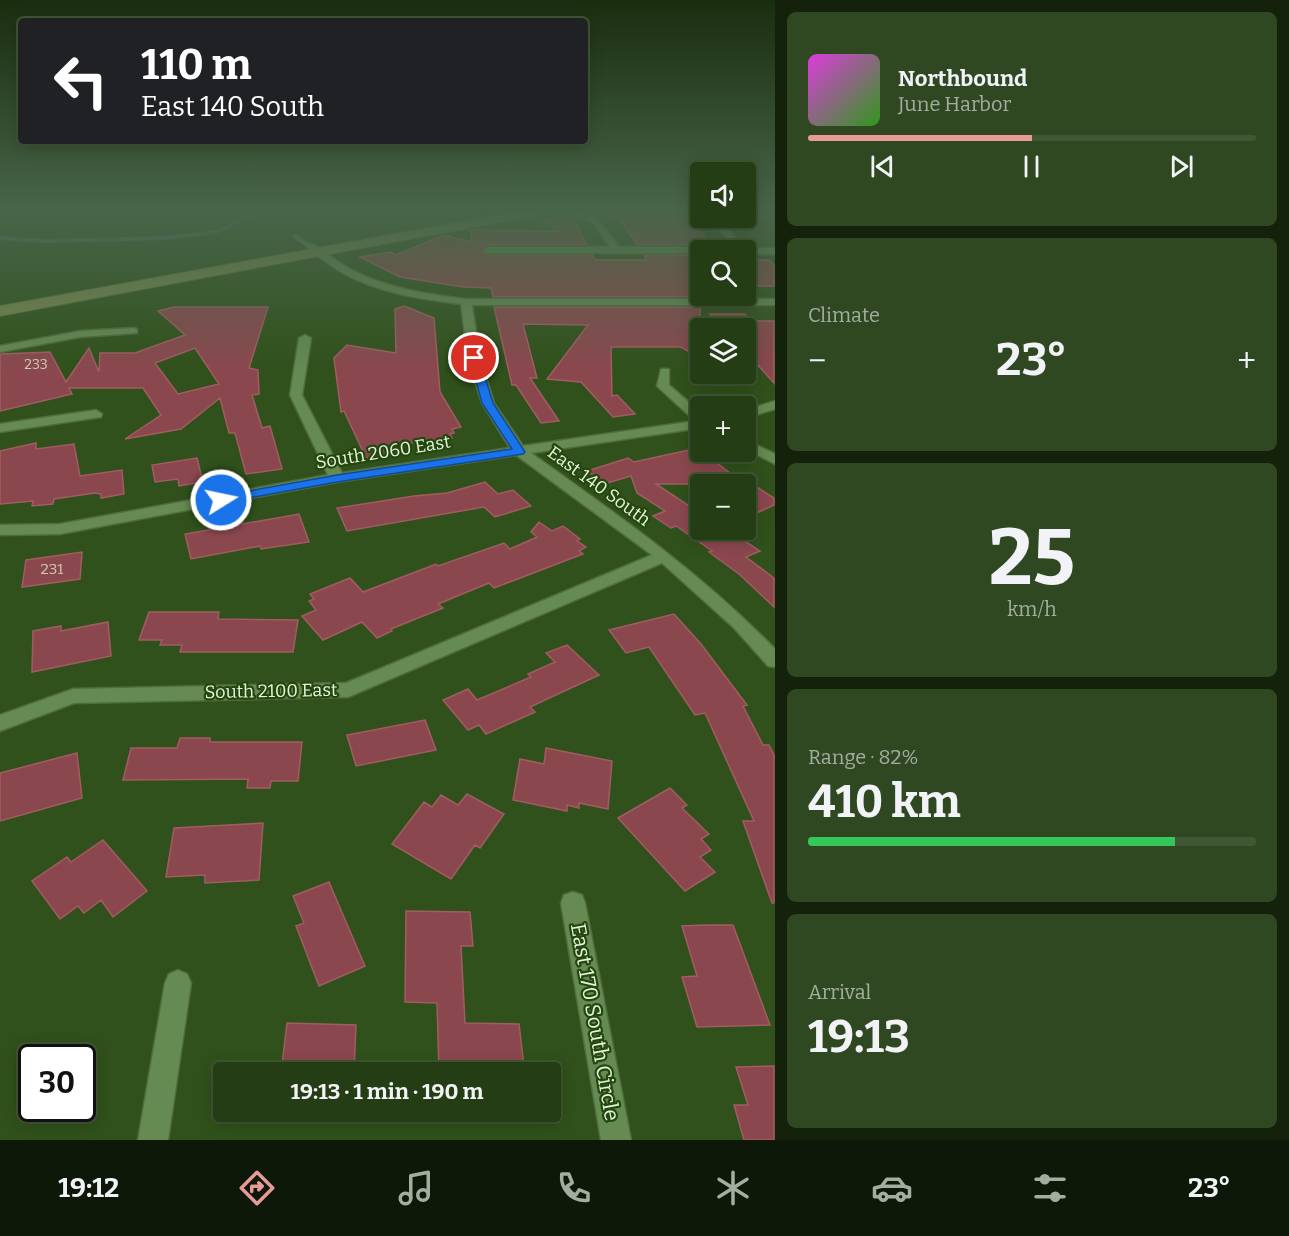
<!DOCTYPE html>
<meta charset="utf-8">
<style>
:root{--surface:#243d14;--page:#304822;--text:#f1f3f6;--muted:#a3aea0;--line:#415634;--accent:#e69b98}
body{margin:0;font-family:Bitter,serif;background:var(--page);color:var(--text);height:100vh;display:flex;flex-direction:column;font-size:22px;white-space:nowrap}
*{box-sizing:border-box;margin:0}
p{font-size:20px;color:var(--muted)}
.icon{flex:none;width:33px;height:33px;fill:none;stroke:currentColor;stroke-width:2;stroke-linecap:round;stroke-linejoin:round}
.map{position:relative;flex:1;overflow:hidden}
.side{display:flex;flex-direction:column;gap:12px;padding:12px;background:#14220b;width:514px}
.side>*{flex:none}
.guide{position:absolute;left:18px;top:18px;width:570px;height:126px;border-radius:6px;box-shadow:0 3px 15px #0003,0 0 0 2px var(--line);background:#202124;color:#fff;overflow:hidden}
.tools{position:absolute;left:690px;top:162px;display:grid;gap:12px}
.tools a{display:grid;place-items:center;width:66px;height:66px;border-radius:6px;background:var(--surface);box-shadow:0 3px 15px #0003,0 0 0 2px var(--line);font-size:30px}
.speed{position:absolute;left:18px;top:1044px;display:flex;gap:12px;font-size:30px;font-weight:700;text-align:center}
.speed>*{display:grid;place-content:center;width:78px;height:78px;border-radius:50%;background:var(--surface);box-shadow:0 3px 15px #0003,0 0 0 2px var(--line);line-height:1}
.speed .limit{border:3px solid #111;border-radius:9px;background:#fff;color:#111}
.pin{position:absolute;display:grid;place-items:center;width:51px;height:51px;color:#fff;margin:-26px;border:3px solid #fff;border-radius:50%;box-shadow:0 2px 6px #0007}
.me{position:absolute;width:66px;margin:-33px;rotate:80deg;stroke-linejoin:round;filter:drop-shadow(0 0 4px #0008)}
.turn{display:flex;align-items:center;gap:21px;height:126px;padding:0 24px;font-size:27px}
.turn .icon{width:78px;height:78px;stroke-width:2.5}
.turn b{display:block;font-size:42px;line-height:51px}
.big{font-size:45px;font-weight:700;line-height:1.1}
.side .widget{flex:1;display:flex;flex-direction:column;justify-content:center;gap:9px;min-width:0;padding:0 21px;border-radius:9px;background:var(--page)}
.side .dial{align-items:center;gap:0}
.dial b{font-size:78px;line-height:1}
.song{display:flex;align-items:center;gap:18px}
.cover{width:72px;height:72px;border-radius:9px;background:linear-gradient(135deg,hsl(300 70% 55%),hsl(110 70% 35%))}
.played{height:6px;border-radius:3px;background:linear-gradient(90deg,var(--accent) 50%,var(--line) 50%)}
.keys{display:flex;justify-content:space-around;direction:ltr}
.heat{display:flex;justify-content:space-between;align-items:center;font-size:33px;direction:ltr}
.charge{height:9px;border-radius:4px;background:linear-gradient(90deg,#34c759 82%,var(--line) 0)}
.trip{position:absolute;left:213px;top:1062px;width:348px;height:60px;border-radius:6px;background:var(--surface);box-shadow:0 3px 15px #0003,0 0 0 2px var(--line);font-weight:700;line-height:60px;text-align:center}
.menu{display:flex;height:96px;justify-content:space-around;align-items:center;background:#0e1808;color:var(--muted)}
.menu .icon{width:42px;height:42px}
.menu .active{color:var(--accent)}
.menu b{font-size:27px;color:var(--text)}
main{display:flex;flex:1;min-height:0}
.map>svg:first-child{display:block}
</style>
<main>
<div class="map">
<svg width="775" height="1140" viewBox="0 0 775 1140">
<rect width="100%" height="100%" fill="#30511b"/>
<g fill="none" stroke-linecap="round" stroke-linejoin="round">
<path stroke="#516b62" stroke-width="4" d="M0,238L46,241L165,238L216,232L263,210"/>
</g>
<path fill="#8a484e" stroke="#a15c62" stroke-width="1.5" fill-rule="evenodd" d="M603,210H682L709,242H700V245H637L622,223Z
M572,217L587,245H489L482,251L489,255H592L596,260H647L644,255H700V297H493L491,288L463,287L400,277L360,257L391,252L396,255L444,235L472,242L470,230L559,231L544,220Z
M746,260H770L774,265V286H746Z
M404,306L434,318L440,392L461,427L452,429L454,433L450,434L452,438L393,445L397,453L366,458L344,411L341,412L334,358L347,345L396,353L395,309Z
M174,307H268L249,368L258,370L259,394L252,395L262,428L270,426L282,469L246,474L235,433H229L220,398L181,429L125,439L161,415L143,388H69L72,394L0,411V354L50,352L66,382L89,348L99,372L100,353H135L185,335L158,311ZM195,348L219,384L178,394L155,363Z
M494,307H700V358L681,347H611L612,396L617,395L635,414L613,417L581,382L547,379L588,325L523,324L537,378H530L559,421L541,423L516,385H512Z
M710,314H745L750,321H774V383L746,352V328H724Z
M36,443V449L74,444L80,476L122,470L124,494L101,498V494L95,493L54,499L53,504L32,506L33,501L0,504V451Z
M698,448L744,484H656L700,513V530H728L760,551L746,557L774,578V607L739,574L709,552L712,551L676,526L671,528L653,516L665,511L637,493L631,476L604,484L587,471L628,458L634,462Z
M197,458L203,482L179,486L178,479L155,482L152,465Z
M746,480L774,498V505L746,518Z
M485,482L498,494L513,490L531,506L495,517L484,507L347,531L337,508L414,496L447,493Z
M299,514L309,542L261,549L260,546L191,559L185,534Z
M539,522L552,531L563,526L580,539L577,541L586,547L579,551L583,554L494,588L489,583L438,604L443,608L391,629L392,631L377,638L362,622L323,640L302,616L316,610L309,601L314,599L310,594L350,578L363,592L436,564L438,566L504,543L510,549L537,537L531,532Z
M82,552L80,579L22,587L26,560Z
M149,612H219L218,619L298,620L293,652H180L182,645H160L162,640H139Z
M674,614L701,644L747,705L743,706L763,745H769L774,755V903H772L743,821H754L705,713L695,715L649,647L626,653L609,630Z
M108,622L111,656L32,672L33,631L61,626V631Z
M567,645L599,675L530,707L535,712L486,734L479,725L468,730L443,700L468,689L477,700L531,677L528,674L555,662L546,653Z
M425,720L436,750L356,766L347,735Z
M180,738H210V742H302L298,781H271L270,788H247L248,779L123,780L131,748H177Z
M546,748L612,761L608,809L579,803V808L567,805V811L513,800L520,759L544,764Z
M77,753L82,798L0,821V773Z
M670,788L687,805L682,808L709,834L701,839L711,850L700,857L715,872L685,891L618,818Z
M467,794L504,814L480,848L475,845L451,879L392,844L424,802L432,807L441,795L458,805Z
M263,823L259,880L205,883V875L166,877L174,828Z
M103,840L147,891L113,917L101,900L84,913L78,906L60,919L32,881L67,857L71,862Z
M329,882L365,966L319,986L296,926L304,923L293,896Z
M406,911L470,912L473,946H461L465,1023L519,1024L524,1066H504V1072H439L437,1003L405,1002Z
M706,925H733L770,1025L697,1027L682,977L697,976L682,926Z
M287,1023L356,1025L354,1072H290L291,1064H282Z
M774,1066V1140H744L734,1105H748L736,1067Z"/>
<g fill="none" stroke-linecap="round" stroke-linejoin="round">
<g stroke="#4f6c3d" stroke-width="2">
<path id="service" d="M293,235H297L312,246L308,247L293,237Z"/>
</g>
<g stroke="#4f6c3d" stroke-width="3">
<path id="minor" d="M568,210C594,209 605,228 619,247H724L729,250H700V253H489L484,250L489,247H610L593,223Z
M708,218H716L746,248H775V254H746V250H738Z
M307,244H313C325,252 336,261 348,268C385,288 425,294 466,299H775V305H472L480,358L494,403L523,446L695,421L657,386L661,369H669V385L700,412V428L531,453C618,515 700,572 775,649V667L768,666L734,628L662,563L348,697L74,703L0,731V715L73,689L346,683L652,555L516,455L337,482L60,534L0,535V525L60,524L328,475L290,395L299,338L305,335L311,338L302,395L342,473L510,448L482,403L468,358L461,304C420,299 378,293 341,272C329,265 318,256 307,248Z
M133,328L137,329V333L80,337L0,352V346L80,331Z
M775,401V409L746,418V410Z
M96,410L102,414L101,417L0,432V424Z
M746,440L775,454V464L746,449Z
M573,892L582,895L585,903L631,1140H601L561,903L564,895Z
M178,970L187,974L191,983L168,1140H138L165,983L169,974Z"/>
</g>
<g stroke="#4f6c3d" stroke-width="2">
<path id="secondary" d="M525,210H549L543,214L0,316V306Z"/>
</g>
<use href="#service" fill="#658a52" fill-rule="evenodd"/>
<use href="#minor" fill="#658a52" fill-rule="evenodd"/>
<use href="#secondary" fill="#79874e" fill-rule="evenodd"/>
</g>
<linearGradient id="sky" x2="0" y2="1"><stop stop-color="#1a2d0f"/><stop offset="0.57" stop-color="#48654a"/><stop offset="1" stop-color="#48654a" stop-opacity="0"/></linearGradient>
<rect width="775" height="369" fill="url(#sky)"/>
<path fill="#1a73e8" stroke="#114b97" stroke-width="1.5" d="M474,355L479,358L493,403L525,452L523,454L337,482L221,503L215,500L221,496L337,475L512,449L482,403L470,358Z"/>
<g text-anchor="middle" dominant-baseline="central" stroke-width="4.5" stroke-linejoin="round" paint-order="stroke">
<g font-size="14" fill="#cccbb6">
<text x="36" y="364">233</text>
</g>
<g font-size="15" fill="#cccbb6">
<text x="52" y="569">231</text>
</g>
<g font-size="18" fill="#e2f7d9" stroke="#25460f">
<text transform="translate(383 452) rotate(-9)">South 2060 East</text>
<text transform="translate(599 486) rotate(36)">East 140 South</text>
<text transform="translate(271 691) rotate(-1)">South 2100 East</text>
</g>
<g font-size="21" fill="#e2f7d9" stroke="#25460f">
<text transform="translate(595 1022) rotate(80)">East 170 South Circle</text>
</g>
</g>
</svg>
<div class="tools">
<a><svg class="icon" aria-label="sound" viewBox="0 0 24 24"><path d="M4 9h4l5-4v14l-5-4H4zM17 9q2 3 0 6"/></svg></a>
<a><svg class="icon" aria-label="search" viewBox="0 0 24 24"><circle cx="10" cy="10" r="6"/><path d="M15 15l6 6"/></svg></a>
<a><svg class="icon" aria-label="layers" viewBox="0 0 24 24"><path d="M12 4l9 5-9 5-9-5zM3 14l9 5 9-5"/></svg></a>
<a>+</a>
<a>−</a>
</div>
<div class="speed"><div class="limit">30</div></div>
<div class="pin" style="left:474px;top:358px;background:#d93025"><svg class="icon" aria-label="arrive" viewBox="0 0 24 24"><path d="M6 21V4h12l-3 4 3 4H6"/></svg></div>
<svg class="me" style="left:221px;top:500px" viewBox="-20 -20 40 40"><circle r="17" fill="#1a73e8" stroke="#fff" stroke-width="3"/><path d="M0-11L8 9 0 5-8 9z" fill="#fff"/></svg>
<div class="trip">19:13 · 1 min · 190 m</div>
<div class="guide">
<div class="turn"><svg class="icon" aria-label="left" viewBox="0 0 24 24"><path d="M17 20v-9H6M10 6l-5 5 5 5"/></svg><div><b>110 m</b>East 140 South</div></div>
</div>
</div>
<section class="side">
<div class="widget">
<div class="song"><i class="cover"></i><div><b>Northbound</b><p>June Harbor</p></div></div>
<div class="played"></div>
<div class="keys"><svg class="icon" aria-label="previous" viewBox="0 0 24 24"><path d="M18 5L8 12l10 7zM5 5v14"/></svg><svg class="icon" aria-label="pause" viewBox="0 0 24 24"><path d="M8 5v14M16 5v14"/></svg><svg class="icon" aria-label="next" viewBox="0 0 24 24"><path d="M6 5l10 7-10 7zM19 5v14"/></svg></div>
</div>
<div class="widget"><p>Climate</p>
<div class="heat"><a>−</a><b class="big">23°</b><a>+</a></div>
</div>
<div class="widget dial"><b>25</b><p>km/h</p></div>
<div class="widget"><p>Range · 82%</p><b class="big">410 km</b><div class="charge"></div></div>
<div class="widget"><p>Arrival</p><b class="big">19:13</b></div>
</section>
</main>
<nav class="menu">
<b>19:12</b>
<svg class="icon active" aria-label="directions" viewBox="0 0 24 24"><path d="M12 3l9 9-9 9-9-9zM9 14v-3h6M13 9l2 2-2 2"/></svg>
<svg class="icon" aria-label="music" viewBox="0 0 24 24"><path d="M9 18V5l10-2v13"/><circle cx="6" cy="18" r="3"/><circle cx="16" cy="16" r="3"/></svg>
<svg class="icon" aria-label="phone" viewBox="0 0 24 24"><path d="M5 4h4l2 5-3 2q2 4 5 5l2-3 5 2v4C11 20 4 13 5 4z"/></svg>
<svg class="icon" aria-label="climate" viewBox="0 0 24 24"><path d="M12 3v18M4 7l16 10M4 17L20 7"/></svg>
<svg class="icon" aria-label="car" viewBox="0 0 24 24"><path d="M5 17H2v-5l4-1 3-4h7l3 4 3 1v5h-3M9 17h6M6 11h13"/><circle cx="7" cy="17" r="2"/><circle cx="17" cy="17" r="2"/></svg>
<svg class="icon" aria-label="filters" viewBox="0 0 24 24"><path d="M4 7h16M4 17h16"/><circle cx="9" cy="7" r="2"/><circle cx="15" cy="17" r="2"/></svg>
<b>23°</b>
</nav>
